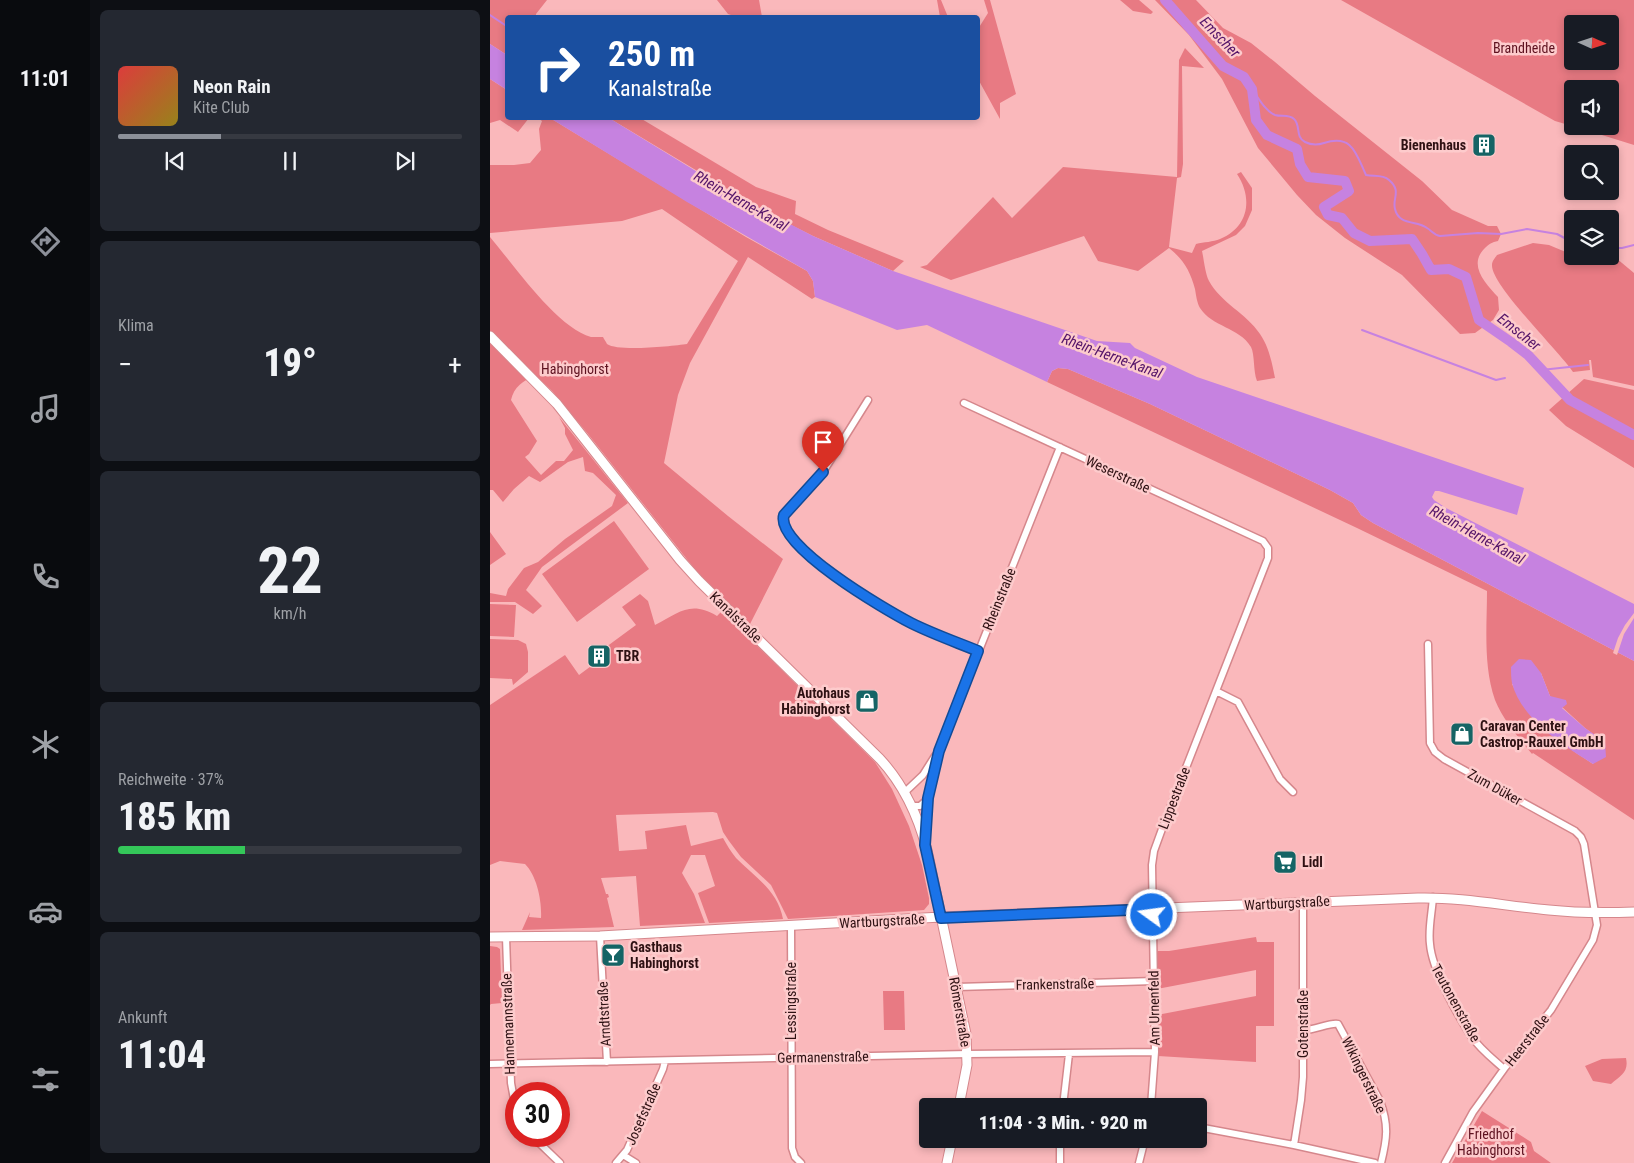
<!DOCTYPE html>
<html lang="de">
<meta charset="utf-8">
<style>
:root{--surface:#171b24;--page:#242831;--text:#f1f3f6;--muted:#9ea1a6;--line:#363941;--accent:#8c9099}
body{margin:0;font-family:"Roboto Condensed",sans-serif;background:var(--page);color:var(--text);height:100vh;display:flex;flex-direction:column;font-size:19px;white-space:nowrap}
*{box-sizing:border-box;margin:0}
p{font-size:16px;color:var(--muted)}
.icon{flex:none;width:28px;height:28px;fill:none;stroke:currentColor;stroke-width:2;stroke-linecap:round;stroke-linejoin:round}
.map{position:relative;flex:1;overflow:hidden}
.drawer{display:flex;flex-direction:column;gap:10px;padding:10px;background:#0d0f14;width:400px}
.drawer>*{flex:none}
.banner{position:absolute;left:15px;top:15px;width:475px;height:105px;border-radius:5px;box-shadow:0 2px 8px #0003;background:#1a4fa0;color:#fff;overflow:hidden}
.needle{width:32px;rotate:93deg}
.fabs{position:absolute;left:1074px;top:15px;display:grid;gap:10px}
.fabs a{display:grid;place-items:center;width:55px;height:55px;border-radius:5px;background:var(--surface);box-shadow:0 2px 8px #0003;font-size:25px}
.speed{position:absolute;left:15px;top:1082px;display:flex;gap:10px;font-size:25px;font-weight:700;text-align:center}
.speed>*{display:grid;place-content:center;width:65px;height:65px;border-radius:50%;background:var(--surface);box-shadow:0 2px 8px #0003;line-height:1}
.speed .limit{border:8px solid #d22;background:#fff;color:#111}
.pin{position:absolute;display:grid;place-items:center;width:42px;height:42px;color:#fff;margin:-51px -21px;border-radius:50% 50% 50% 0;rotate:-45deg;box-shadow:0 0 5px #0007}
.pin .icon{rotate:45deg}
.me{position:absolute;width:55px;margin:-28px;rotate:284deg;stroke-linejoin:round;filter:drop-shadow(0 0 4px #0008)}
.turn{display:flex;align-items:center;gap:18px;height:105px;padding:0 20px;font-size:22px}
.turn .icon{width:65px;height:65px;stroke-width:2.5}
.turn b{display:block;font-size:35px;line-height:42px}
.big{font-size:38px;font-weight:800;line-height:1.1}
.drawer .card{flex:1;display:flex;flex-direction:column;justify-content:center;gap:8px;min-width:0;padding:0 18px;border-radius:8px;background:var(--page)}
.drawer .dial{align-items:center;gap:0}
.dial b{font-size:65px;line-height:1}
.song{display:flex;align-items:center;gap:15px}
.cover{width:60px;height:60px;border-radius:8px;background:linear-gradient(135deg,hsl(0 70% 55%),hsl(50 70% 35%))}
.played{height:5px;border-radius:2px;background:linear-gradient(90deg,var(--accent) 30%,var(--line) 30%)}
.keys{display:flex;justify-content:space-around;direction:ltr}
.heat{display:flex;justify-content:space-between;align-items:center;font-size:28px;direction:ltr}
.charge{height:8px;border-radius:4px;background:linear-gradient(90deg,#34c759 37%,var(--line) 0)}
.trip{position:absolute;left:429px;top:1098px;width:288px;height:50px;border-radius:5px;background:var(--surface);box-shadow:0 2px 8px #0003;font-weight:800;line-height:50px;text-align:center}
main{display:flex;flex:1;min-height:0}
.menu{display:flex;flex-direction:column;width:90px;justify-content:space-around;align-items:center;background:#090b0e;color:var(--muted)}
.menu .icon{width:35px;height:35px}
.menu .current{color:var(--accent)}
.menu b{font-size:22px;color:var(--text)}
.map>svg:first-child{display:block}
</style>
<main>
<nav class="menu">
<b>11:01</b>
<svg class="icon current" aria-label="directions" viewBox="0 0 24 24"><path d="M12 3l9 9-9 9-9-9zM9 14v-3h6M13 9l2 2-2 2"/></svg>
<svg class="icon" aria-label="music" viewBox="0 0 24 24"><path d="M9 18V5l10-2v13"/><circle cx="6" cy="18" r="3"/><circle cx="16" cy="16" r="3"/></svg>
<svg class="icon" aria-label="phone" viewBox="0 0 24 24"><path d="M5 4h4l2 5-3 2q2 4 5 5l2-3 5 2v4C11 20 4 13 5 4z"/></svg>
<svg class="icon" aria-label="climate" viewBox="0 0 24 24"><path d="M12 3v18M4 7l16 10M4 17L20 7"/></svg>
<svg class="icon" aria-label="car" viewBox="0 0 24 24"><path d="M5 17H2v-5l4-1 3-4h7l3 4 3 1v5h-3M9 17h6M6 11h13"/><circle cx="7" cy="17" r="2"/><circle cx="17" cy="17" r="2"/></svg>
<svg class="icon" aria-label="filters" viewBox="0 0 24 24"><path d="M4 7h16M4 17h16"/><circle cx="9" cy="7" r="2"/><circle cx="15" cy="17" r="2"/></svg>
</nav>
<section class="drawer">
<div class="card">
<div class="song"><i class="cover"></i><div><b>Neon Rain</b><p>Kite Club</p></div></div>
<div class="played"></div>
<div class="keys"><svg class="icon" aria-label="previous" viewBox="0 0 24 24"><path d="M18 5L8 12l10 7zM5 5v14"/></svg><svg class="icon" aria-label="pause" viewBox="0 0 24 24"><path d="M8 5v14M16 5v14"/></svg><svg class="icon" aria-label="next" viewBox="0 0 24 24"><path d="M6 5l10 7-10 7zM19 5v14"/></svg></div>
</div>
<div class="card"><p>Klima</p>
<div class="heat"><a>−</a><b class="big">19°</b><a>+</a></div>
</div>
<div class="card dial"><b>22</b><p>km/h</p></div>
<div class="card"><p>Reichweite · 37%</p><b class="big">185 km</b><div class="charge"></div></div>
<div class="card"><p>Ankunft</p><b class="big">11:04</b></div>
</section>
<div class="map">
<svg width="1144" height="1163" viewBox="0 0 1144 1163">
<rect width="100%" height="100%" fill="#fab8bb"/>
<path fill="#e87a83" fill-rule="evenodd" d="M0,0H57L46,14V17L18,18L17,55L0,44Z
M227,0H269L272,17H247L238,14Z
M447,0H451L458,17H450Z
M494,0H500L526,94L510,103V119L488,79V29L498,13Z
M630,0H649L663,12L661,14L643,11Z
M665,0H706L733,28L761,43L785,62L825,96L932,181L962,210L998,226H1007L1011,234L1008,241C1002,242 999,244 994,249C978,266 996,284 1008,297L1009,310L1003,320L985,333L970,334L912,275L855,238L826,215L807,195L768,148L732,79L699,35Z
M851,0H1144V145L1083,126H1120V89H1082V126L1065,121ZM1082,24H1120V61H1082Z
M695,48L714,68L692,66L693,164L691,177L687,178L679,247L702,253L706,244C714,242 723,242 730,239C759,227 763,198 747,174L751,172L762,188V210L755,226L746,235L712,251C714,260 715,273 719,281C731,303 756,313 770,334C779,347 782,363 785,378L767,381C763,371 765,355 761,347C749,327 722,327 710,308C707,303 706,295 705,289C700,271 694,260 679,248L648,271L608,261L594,236L461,280L430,267L437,265L503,197L522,218L573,167L687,177L689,60Z
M0,79L17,90L18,118H39L28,132L10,120L0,123Z
M48,118H60L256,237L317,271L323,281L325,297L322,299L258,257L200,363L188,395L174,463L238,516L293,559L260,624L207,572L98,434L62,391L46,376C33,380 24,387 21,400L47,441L39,454L35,457L51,475L66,461H74L83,450L75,434V428L69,417L138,503L52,567L36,590L52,606L43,614L25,602H0V593L16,596L18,589L34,568L48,562L75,539L122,506L126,495L103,473L95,471L93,457L78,462L50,482L39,476L24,489L13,502L3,490H0V237C23,264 67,328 101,337C105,337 109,337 113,337C114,339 116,342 117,344C128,352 183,346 197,344L248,261L172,209L132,221L0,233V165H24L40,163L51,150L49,129L52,121Z
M119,118H150L266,187L306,201L305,214L338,230L414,261L403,271L323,236L279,214Z
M1043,243L1059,245L1090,258H1126L1144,273V386L1103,377L1101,360H1099L1100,370L1083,372C1069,351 1001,285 1002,265C1002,261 1005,258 1007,255Z
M568,368L578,369L660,404L840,490L863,503L871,515L883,523L1144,661V820L1043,753L1042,754C1029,738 1013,720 1005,700C993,665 997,627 997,591L867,528L557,382L562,371ZM1051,673L1060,696L1095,728L1114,742L1103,764C1066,740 1042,724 1022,684Z
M1094,379L1144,390V468L1076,426L1059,410Z
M124,521L159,569L87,622L52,574Z
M0,532L16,554L0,565Z
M150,594L158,601L165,625C189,613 200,600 227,616L232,611L385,762L402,789L419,826L432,865L439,898V904L434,910L298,919L281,885L251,857L239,841L233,832L227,813L223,812L126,815L129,851L157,849L155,831L196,825L201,846L233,838C237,845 241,852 246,858C265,877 288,891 293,919L219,923L208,893L225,886L215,855H201L192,873L204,894L215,923L150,926L146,876L111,878L116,894H118L119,897L117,898L124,927L32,930L40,912L39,917L51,918C52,901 47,876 35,864L10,861L0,865V705L75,655L89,675L116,655L112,650L146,625L132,607Z
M0,604L26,605L24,637L0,636Z
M0,639L28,640L36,644L38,652V672L23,685L22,679L0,678Z
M766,937L767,942H784V1026H766V1062L668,1056L667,1015L766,996V970L667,989L666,951H679Z
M0,946L7,947L10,949L12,1003L1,1004L0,1005Z
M393,991H414L415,1030H394Z
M1136,1058C1139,1072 1131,1075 1121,1084L1103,1081L1095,1066L1112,1059Z
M992,1111L1041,1142L1044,1151L1061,1163H962Z"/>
<path fill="#c682e0" d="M0,44L17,55V90L0,79Z
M60,118H119L250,198L323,236L403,271L607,341L640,343L645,348L707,377L1034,488L1027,515L949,491H945L942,497L944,500L956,508L1144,604V661L883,523L871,515L863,503L840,490L660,404L578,369L568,368L562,371L557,382L437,325L407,330L325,297L323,281L317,271L197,202Z
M1029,659L1041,660L1051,673L1060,696L1076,700L1077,704L1072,708L1095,728L1115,742L1116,757L1103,764C1074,746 1031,719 1022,683C1021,678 1021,672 1021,667Z"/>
<path fill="#fab8bb" d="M1144,613V618L1134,634L1127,655L1123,653L1128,638L1135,625Z"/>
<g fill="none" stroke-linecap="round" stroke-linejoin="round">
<path stroke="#c682e0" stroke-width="2" d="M0,15L18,27
M762,89C768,97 775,111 785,115C791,117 799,114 804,119C811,125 805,137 815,142C821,145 828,145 834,143C863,134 866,154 876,175C883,177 892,174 899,180C912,191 902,198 905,209C909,226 927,220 937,228C942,231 944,235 950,236L988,233L1011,234L1037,229L1067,234L1082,242
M1120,248H1132L1144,245
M872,330L1006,380L1015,378
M1051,370L1098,365"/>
<path stroke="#c682e0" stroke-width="10" d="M675,0L733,66L754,77L762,89L766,120L777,135L807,149L810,164L818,177L855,181L859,191L834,207L838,215L852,218L864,233L880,241L922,239L932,254L941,270L959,269L976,277L989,320L1021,342L1038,355L1080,400L1144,435"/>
<g stroke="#d5878c" stroke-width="9">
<path id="street" d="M378,400L333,472L294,515C284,545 396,610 421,623C443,634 466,642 488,651
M474,403L773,541L778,548V558L672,829L664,851L662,865L665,1052L661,1106
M938,644L940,743L945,752L954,759L1085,831L1091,837L1094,844L1107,925L1103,940L1061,1010L1014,1069L983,1112L955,1163
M726,691L748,702L790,779L803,792
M415,792L433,775L445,756
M422,806H430L438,799
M435,836L438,798L449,751L570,447
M943,897C942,913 938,929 940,944C942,970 967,1014 981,1036C990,1049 1003,1059 1014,1069
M301,926L302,1148L305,1157L311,1163
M110,936L117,1062
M16,937L21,1083L26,1110
M467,987L664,981
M814,1030C825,1030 841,1022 848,1024L890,1101C899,1125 897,1139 891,1163
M0,1064L478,1054L665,1052
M573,1106L579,1054
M708,1127L804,1145L885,1163
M42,1136L70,1163
M804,1145L811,1100L813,1077V902
M133,1155L146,1163
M126,1163L137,1150L173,1069L175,1061
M570,1163V1139
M649,1163L655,1139"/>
</g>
<g stroke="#d5878c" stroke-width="11">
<path id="secondary" d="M0,336L67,404L190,560L209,581L390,759C414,785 428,815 437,850L476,1034L477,1065L469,1106
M0,937L110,936L451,917L928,898C972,897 1015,906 1059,910C1087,913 1115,913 1144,912
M457,1163L462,1139"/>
</g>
<use href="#street" stroke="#fff" stroke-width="6"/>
<use href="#secondary" stroke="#fff" stroke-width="9"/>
</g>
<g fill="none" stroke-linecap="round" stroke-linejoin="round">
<g stroke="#114b97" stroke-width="12">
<path id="route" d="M333,472L294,515C284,545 396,610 421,623C443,634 466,642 488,651L449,751L438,798L435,845L451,918L663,909L662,915"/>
</g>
<use href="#route" stroke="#1a73e8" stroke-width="9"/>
</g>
<defs>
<g id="building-square" transform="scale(1.25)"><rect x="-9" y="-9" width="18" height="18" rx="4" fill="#156465" stroke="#fdcbcc"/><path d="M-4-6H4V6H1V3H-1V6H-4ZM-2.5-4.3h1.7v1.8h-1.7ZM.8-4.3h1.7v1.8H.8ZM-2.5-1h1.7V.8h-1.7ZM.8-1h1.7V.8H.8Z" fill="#fff"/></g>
<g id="shop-square" transform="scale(1.25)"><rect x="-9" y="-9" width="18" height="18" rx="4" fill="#156465" stroke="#fdcbcc"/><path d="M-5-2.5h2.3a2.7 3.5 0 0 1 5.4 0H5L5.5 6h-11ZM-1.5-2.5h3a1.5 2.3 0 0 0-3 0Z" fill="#fff"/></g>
<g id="supermarket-square" transform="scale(1.25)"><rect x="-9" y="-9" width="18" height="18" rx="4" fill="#156465" stroke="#fdcbcc"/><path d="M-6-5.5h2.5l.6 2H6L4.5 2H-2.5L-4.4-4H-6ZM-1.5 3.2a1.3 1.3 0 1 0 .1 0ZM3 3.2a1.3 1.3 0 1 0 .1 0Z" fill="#fff"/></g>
<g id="bar-square" transform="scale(1.25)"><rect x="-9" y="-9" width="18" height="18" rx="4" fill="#156465" stroke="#fdcbcc"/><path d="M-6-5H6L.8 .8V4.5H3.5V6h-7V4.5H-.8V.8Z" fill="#fff"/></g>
</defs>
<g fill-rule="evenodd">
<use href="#building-square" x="994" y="145"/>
<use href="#building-square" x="109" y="656"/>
<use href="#shop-square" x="377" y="701"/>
<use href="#shop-square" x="972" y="734"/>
<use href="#supermarket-square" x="795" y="862"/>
<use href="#bar-square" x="123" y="955"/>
</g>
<g text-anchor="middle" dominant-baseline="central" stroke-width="5" stroke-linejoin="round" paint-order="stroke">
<g font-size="14" fill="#5d111f" stroke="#fdcbcc">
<text x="1034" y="48">Brandheide</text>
<text x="85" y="369">Habinghorst</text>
<text x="1001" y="1134">Friedhof<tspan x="1001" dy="16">Habinghorst</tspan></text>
</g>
<g font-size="14" font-weight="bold" fill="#2e1113" stroke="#fdcbcc" text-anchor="start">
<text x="976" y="145" text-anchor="end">Bienenhaus</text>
<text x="126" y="656">TBR</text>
<text x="360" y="693" text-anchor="end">Autohaus<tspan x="360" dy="16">Habinghorst</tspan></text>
<text x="990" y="726">Caravan Center<tspan x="990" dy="16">Castrop-Rauxel GmbH</tspan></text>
<text x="812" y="862">Lidl</text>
<text x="140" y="947">Gasthaus<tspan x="140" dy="16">Habinghorst</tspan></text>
</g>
<g font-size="14" fill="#2e1113" stroke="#fdcbcc">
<text transform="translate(628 474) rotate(25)">Weserstraße</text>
<text transform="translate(509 599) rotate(-68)">Rheinstraße</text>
<text transform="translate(246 617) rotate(44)">Kanalstraße</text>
<text transform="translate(1005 787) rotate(29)">Zum Düker</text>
<text transform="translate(684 798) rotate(-69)">Lippestraße</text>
<text transform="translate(797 903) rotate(-3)">Wartburgstraße</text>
<text transform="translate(392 921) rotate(-3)">Wartburgstraße</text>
<text transform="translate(565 984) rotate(-1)">Frankenstraße</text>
<text transform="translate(301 1001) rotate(-90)">Lessingstraße</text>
<text transform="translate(966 1003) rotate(61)">Teutonenstraße</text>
<text transform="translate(664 1008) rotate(-91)">Am Urnenfeld</text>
<text transform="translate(470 1012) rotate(80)">Römerstraße</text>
<text transform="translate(114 1014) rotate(-93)">Arndtstraße</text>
<text transform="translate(18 1024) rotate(-92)">Hannemannstraße</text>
<text transform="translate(813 1024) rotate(-90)">Gotenstraße</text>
<text transform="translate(1037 1040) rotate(-52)">Heerstraße</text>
<text transform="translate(333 1057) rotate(-1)">Germanenstraße</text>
<text transform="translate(874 1075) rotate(64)">Wikingerstraße</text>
<text transform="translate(153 1114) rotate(-66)">Josefstraße</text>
</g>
<g font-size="15" font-style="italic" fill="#541469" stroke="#fdcbcc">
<text transform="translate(730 37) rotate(46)">Emscher</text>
<text transform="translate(251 201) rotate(30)">Rhein-Herne-Kanal</text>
<text transform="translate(1029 332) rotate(38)">Emscher</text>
<text transform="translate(622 356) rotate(20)">Rhein-Herne-Kanal</text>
<text transform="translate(987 535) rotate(29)">Rhein-Herne-Kanal</text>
</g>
</g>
</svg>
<div class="fabs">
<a><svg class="needle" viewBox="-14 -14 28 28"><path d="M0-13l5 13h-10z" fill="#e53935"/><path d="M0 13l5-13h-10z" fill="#9ea1a6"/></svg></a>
<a><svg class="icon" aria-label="sound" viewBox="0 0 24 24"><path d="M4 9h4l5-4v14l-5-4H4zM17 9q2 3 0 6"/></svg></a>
<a><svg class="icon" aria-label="search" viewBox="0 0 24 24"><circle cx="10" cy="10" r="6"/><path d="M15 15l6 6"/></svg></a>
<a><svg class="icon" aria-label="layers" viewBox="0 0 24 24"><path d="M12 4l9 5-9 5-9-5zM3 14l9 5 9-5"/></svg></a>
</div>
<div class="speed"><div class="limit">30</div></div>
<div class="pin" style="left:333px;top:472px;background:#d93025"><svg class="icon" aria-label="arrive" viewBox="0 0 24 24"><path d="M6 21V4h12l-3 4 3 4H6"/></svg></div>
<svg class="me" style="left:662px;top:915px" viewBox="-20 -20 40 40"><circle r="17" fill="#1a73e8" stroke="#fff" stroke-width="3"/><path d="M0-11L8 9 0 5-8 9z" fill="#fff"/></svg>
<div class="trip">11:04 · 3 Min. · 920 m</div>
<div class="banner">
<div class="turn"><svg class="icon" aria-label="right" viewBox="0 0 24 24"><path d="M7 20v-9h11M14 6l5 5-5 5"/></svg><div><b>250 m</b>Kanalstraße</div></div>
</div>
</div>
</main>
